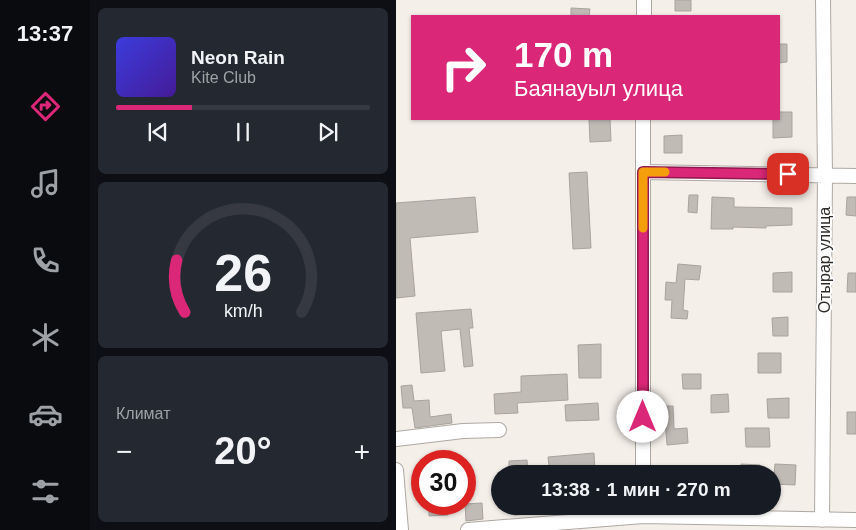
<!DOCTYPE html>
<html lang="ru">
<meta charset="utf-8">
<style>
:root{--surface:#171b24;--page:#242831;--text:#f1f3f6;--muted:#9ea1a6;--line:#363941;--accent:#db2777}
body{margin:0;font-family:Helvetica,sans-serif;background:var(--page);color:var(--text);height:100vh;display:flex;flex-direction:column;font-size:19px;white-space:nowrap}
*{box-sizing:border-box;margin:0}
p{font-size:16px;color:var(--muted)}
.icon{flex:none;width:28px;height:28px;fill:none;stroke:currentColor;stroke-width:2;stroke-linecap:round;stroke-linejoin:round}
.map{position:relative;flex:1;overflow:hidden}
.panel{display:flex;flex-direction:column;gap:8px;padding:8px;background:#0d0f14;width:306px}
.panel>*{flex:none}
.guide{position:absolute;left:15px;top:15px;width:369px;height:105px;border-radius:0px;box-shadow:0 1px 4px #0004;background:#db2777;color:#fff;overflow:hidden}
.speed{position:absolute;left:15px;top:450px;display:flex;gap:10px;font-size:25px;font-weight:700;text-align:center}
.speed>*{display:grid;place-content:center;width:65px;height:65px;border-radius:50%;background:var(--surface);box-shadow:0 1px 4px #0004;line-height:1}
.speed .limit{border:8px solid #d22;background:#fff;color:#111}
.pin{position:absolute;display:grid;place-items:center;width:42px;height:42px;color:#fff;margin:-21px;border-radius:10px;box-shadow:0 2px 8px #0006}
.me{position:absolute;width:55px;margin:-28px;rotate:0deg;stroke-linejoin:round;filter:drop-shadow(0 0 4px #0008)}
.turn{display:flex;align-items:center;gap:18px;height:105px;padding:0 20px;font-size:22px}
.turn .icon{width:65px;height:65px;stroke-width:2.5}
.turn b{display:block;font-size:35px;line-height:42px}
.big{font-size:38px;font-weight:700;line-height:1.1}
.panel .widget{flex:1;display:flex;flex-direction:column;justify-content:center;gap:8px;min-width:0;padding:0 18px;border-radius:8px;background:var(--page)}
.panel .dial{align-items:center;gap:0}
.dial svg{height:130px;overflow:visible;fill:none;stroke:var(--line);stroke-width:7;stroke-linecap:round;text-anchor:middle}
.dial text{fill:var(--text);stroke:none}
.song{display:flex;align-items:center;gap:15px}
.cover{width:60px;height:60px;border-radius:8px;background:linear-gradient(135deg,hsl(240 70% 55%),hsl(260 70% 35%))}
.played{height:5px;border-radius:2px;background:linear-gradient(90deg,var(--accent) 30%,var(--line) 30%)}
.keys{display:flex;justify-content:space-around;direction:ltr}
.heat{display:flex;justify-content:space-between;align-items:center;font-size:28px;direction:ltr}
.trip{position:absolute;left:95px;top:465px;width:290px;height:50px;border-radius:25px;background:var(--surface);box-shadow:0 1px 4px #0004;font-weight:700;line-height:50px;text-align:center}
main{display:flex;flex:1;min-height:0}
.tabs{display:flex;flex-direction:column;width:90px;justify-content:space-around;align-items:center;background:#090b0e;color:var(--muted)}
.tabs .icon{width:35px;height:35px}
.tabs .current{color:var(--accent)}
.tabs b{font-size:22px;color:var(--text)}
.map>svg:first-child{display:block}
</style>
<main>
<nav class="tabs">
<b>13:37</b>
<svg class="icon current" aria-label="directions" viewBox="0 0 24 24"><path d="M12 3l9 9-9 9-9-9zM9 14v-3h6M13 9l2 2-2 2"/></svg>
<svg class="icon" aria-label="music" viewBox="0 0 24 24"><path d="M9 18V5l10-2v13"/><circle cx="6" cy="18" r="3"/><circle cx="16" cy="16" r="3"/></svg>
<svg class="icon" aria-label="phone" viewBox="0 0 24 24"><path d="M5 4h4l2 5-3 2q2 4 5 5l2-3 5 2v4C11 20 4 13 5 4z"/></svg>
<svg class="icon" aria-label="climate" viewBox="0 0 24 24"><path d="M12 3v18M4 7l16 10M4 17L20 7"/></svg>
<svg class="icon" aria-label="car" viewBox="0 0 24 24"><path d="M5 17H2v-5l4-1 3-4h7l3 4 3 1v5h-3M9 17h6M6 11h13"/><circle cx="7" cy="17" r="2"/><circle cx="17" cy="17" r="2"/></svg>
<svg class="icon" aria-label="filters" viewBox="0 0 24 24"><path d="M4 7h16M4 17h16"/><circle cx="9" cy="7" r="2"/><circle cx="15" cy="17" r="2"/></svg>
</nav>
<section class="panel">
<div class="widget">
<div class="song"><i class="cover"></i><div><b>Neon Rain</b><p>Kite Club</p></div></div>
<div class="played"></div>
<div class="keys"><svg class="icon" aria-label="previous" viewBox="0 0 24 24"><path d="M18 5L8 12l10 7zM5 5v14"/></svg><svg class="icon" aria-label="pause" viewBox="0 0 24 24"><path d="M8 5v14M16 5v14"/></svg><svg class="icon" aria-label="next" viewBox="0 0 24 24"><path d="M6 5l10 7-10 7zM19 5v14"/></svg></div>
</div>
<div class="widget dial"><svg viewBox="0 0 100 80">
<path d="M14 69A42 42 0 1 1 86 69"/>
<path d="M14 69A42 42 0 0 1 9 37" stroke="#db2777"/>
<text x="50" y="56" font-size="32" font-weight="700">26</text>
<text x="50" y="72" font-size="11">km/h</text>
</svg></div>
<div class="widget"><p>Климат</p>
<div class="heat"><a>−</a><b class="big">20°</b><a>+</a></div>
</div>
</section>
<div class="map">
<svg width="460" height="530" viewBox="0 0 460 530">
<rect width="100%" height="100%" fill="#f5efe9"/>
<path fill="#c1bbb6" stroke="#a9a39e" d="M279,0H295V11H279Z
M175,8L194,9L193,16H175Z
M382,44H391V62L382,63Z
M382,112H396V137L377,138V119H382Z
M193,119H214L215,141L194,142Z
M286,135V153H268V136Z
M191,172L195,248L177,249L173,173Z
M293,195H302L301,213L292,212Z
M79,197L82,232L14,238L19,296L0,298V203Z
M316,197L338,198V207L396,208V225L370,226V228L337,227V229H315Z
M451,197H460V216L450,215Z
M282,264L305,266L303,280L289,279L287,310L292,311L291,319L275,318L276,300H269L270,282L280,283Z
M396,272V292H377V273Z
M452,273H460V292H451Z
M75,309L77,328H73L77,366L68,367L64,329L45,331L49,371L25,373L20,313Z
M392,317V336H377L376,318Z
M205,344V378H183L182,345Z
M362,353H385V373H362Z
M171,374L172,400L121,403L122,413L99,414L98,394L125,392V376Z
M286,374H305V389H287Z
M16,385L18,401L33,400L34,417L55,414L56,423L19,428L16,408H7L5,386Z
M332,394L333,412L315,413V395Z
M393,398V418H372L371,399Z
M202,403L203,420L170,421L169,405Z
M262,406H277L278,429L291,428L292,443L271,445L269,419L262,420Z
M451,412H460V434H451Z
M349,428H373L374,447H350Z
M198,453L199,474H154L152,457Z
M131,460L132,474H113V461Z
M345,464L364,465L363,474H345Z
M379,464L400,465L399,485L377,484Z
M86,503L87,519L70,521L69,504Z
M33,504H52V515L33,516Z
M117,506H163V512L118,515Z"/>
<g fill="none" stroke-linecap="round" stroke-linejoin="round">
<g stroke="#aea8a3" stroke-width="16">
<path id="minor" d="M248,16V0
M247,172L460,176
M0,439L67,431L103,430
M0,470L5,530
M247,474V119
M426,520L429,175L427,0
M72,530L247,516L460,520"/>
</g>
<use href="#minor" stroke="#fff" stroke-width="14"/>
</g>
<g fill="none" stroke-linecap="round" stroke-linejoin="round">
<g stroke="#8e194d" stroke-width="12">
<path id="route" d="M247,417V172L392,174"/>
</g>
<use href="#route" stroke="#db2777" stroke-width="9"/>
<path stroke="#f59e0b" stroke-width="9" d="M247,228V172H269"/>
</g>
<g text-anchor="middle" dominant-baseline="central" stroke-width="4" stroke-linejoin="round" paint-order="stroke">
<g font-size="16" fill="#2e2b29" stroke="#fff">
<text transform="translate(428 260) rotate(-90)">Отырар улица</text>
</g>
</g>
</svg>
<div class="speed"><div class="limit">30</div></div>
<div class="pin" style="left:392px;top:174px;background:#d93025"><svg class="icon" aria-label="arrive" viewBox="0 0 24 24"><path d="M6 21V4h12l-3 4 3 4H6"/></svg></div>
<svg class="me" style="left:247px;top:417px" viewBox="-20 -20 40 40"><circle r="19" fill="#fff"/><path d="M0-13L10 11 0 6-10 11z" fill="#db2777"/></svg>
<div class="trip">13:38 · 1 мин · 270 m</div>
<div class="guide">
<div class="turn"><svg class="icon" aria-label="right" viewBox="0 0 24 24"><path d="M7 20v-9h11M14 6l5 5-5 5"/></svg><div><b>170 m</b>Баянауыл улица</div></div>
</div>
</div>
</main>
